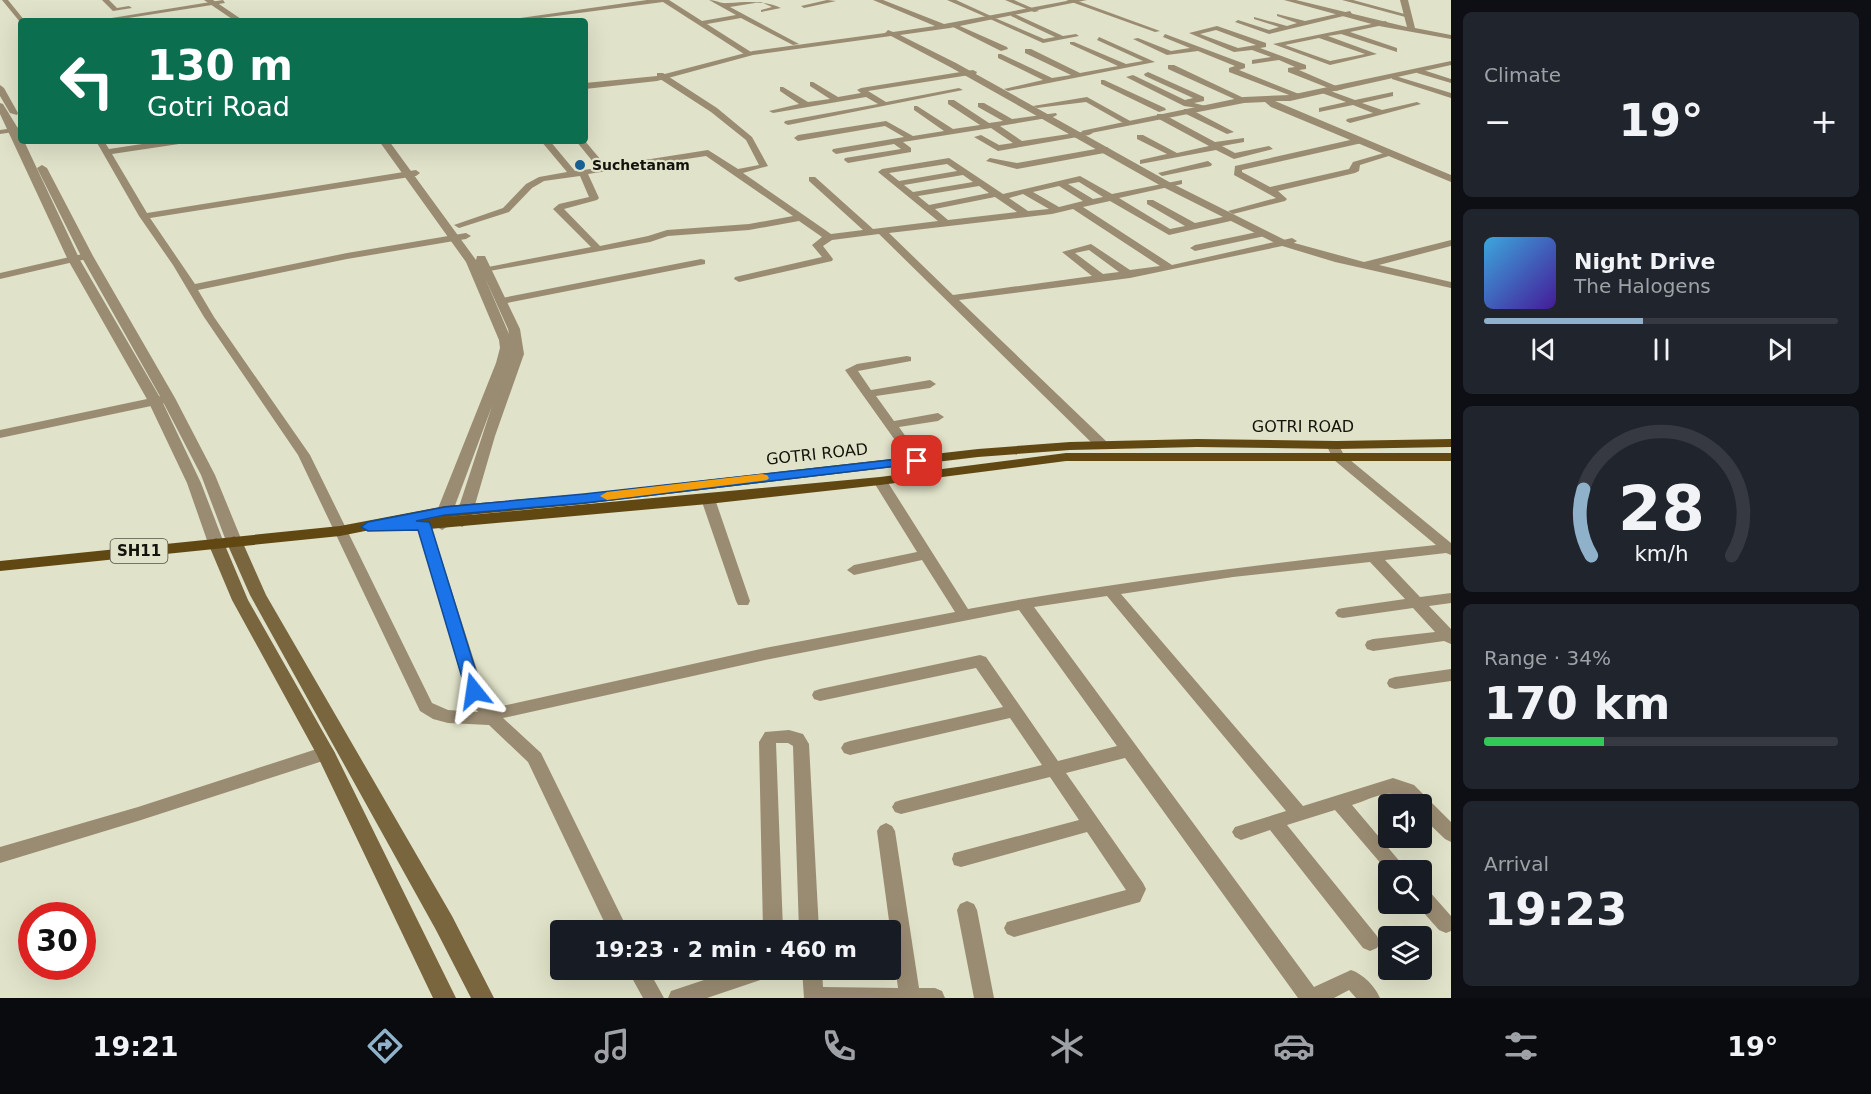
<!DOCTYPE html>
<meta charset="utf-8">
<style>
:root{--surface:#171b24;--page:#20242c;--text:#f1f3f6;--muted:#9ea1a6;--line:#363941;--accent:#8fb1ca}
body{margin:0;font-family:"DejaVu Sans",sans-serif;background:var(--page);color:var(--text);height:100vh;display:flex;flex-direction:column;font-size:22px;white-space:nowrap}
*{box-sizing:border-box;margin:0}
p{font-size:20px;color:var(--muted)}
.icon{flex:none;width:33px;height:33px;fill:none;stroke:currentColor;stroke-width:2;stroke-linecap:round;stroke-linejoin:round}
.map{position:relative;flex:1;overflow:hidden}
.details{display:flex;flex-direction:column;gap:12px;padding:12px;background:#0d0f14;width:420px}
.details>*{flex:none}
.banner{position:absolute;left:18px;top:18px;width:570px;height:126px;border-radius:6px;box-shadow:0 6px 24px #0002;background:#0b6e4f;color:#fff;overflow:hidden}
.tools{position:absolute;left:1378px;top:794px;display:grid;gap:12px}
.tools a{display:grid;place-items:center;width:54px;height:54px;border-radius:6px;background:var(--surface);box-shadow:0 6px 24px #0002;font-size:30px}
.speed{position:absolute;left:18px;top:902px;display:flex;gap:12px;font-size:30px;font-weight:700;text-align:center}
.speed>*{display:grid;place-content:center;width:78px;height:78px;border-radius:50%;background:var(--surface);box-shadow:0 6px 24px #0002;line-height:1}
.speed .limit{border:9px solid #d22;background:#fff;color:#111}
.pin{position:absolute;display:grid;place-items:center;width:51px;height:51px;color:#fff;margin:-26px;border-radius:12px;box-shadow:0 3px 9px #0006}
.me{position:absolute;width:66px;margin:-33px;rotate:345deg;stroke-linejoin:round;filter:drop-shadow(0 0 4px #0008)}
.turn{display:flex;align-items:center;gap:21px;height:126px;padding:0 30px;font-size:27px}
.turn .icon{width:78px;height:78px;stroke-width:2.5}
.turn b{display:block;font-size:42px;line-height:51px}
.big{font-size:45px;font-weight:700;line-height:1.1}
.details .widget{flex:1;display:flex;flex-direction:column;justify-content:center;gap:9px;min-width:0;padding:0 21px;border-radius:9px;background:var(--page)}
.details .dial{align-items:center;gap:0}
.dial svg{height:156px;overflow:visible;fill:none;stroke:var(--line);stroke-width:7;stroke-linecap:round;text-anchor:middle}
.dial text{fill:var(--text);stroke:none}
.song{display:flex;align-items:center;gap:18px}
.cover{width:72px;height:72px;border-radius:9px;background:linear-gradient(135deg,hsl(200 70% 55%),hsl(260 70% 35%))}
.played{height:6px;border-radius:3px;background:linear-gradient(90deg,var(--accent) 45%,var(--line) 45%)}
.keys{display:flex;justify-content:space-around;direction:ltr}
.heat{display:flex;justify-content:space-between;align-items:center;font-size:33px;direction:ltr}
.charge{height:9px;border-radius:4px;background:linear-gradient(90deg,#34c759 34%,var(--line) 0)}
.trip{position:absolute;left:550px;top:920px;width:351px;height:60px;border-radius:6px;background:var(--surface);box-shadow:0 6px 24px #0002;font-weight:700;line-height:60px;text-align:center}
.tab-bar{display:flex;height:96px;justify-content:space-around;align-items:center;background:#090b0e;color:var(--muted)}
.tab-bar .icon{width:42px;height:42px}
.tab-bar .on{color:var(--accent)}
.tab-bar b{font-size:27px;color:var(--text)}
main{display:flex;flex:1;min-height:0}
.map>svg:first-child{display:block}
</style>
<main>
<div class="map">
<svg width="1451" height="998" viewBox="0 0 1451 998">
<rect width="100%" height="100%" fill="#e0e2c9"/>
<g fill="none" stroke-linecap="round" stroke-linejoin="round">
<path fill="#9a8c73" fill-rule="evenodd" d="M2,0H8L25,21L20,22Z
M102,0H109L117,8L129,6L132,8L113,11Z
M223,0L225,3L109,21H93Z
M647,0H669L702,21L736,15L709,0C716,0 721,4 728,3C748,2 764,0 781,8L761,12V10L772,7L761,2L730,7L799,44L793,45L741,18L707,24L751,52L744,54L663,2L518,21H500Z
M827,0L836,1L804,8L801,6Z
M947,0H956L991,16L986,17Z
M1005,0H1014L1039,11L1034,12Z
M1066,0H1075L1160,31L1155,32Z
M1342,0H1353L1412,16L1409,18Z
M1350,11L1352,14L1269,34L1235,22L1238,20L1269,30L1279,27L1254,19V17L1287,26L1297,23L1277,16V14L1305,21Z
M1011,14H1015L1063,36L1076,34L1079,36L1043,43L990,19L995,18L1044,39L1055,37L1011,16Z
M171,19H192L195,21H168Z
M1386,21L1388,24L1350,32L1397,48V52L1341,34L1328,36L1377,54L1330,65L1273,44ZM1319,38L1365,54L1330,61L1285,45Z
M953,23L1007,47L1008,49L1001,51L951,26Z
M1217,26L1266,43V47L1260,48L1306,65V69L1299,70L1343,89L1336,91L1288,72V68L1295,67L1279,60L1252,64V60L1271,57L1252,50L1234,52L1189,33ZM1216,30L1256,45L1238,48L1200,34Z
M1165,34L1245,64V68L1239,70L1304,96L1297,98L1229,72V68L1235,66L1198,51L1167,55L1133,39L1138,38L1171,51L1190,48L1163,37Z
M1099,37L1155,62L1008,91L1004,89L1043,80L998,58V54H1001L1052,78L1071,75L1025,53V49H1031L1080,73L1118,66L1070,44V42H1074L1126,64L1143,61L1097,40Z
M1168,65H1174L1248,100L1241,102L1168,69Z
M1420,69L1451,79V83L1417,73L1416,71Z
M973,70L977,72L976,74L868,91L886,102L959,88L963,90L788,125L784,123L785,121L878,104L866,97L773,113L769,111L799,104L780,91V87H783L808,102L830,99L810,86V82H813L838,97L861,93L857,90L861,88Z
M1148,72L1204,97V101L1194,103L1209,107L1205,109L1184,106L1126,77L1133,75L1185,100L1193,98L1145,76L1144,74Z
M657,73H663L717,108L752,137L768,166L743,173L831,234L863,230L809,181V177H815L873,229L938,221L878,172L882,169L949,158L1003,194L1080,176L1112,194L1182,180V184L1119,198L1170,229L1185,226L1147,204V200H1153L1195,223L1232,215L1237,218L1235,220L1169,235L1110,201L1083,207L1172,265L1292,238L1297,241L1292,244L1130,278L959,300L1107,442L1108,445L1102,449L1097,448L879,234L832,240L823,246L833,259L832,261L739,282L734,279L735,277L822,257L812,245L822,237L799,221L749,230L668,236L650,242L484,272L483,270L488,267L591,247L553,209L559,204L589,197L580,176L544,181L532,188L509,212L459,228L454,225L503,208L526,184L539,177L567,172L541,141H550L575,171L598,168L576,141H585L606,166L708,150L738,169L759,165L746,140L711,112L657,77ZM706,156L793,216L749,224L667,230L648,236L600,246L564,209L597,200L599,198L588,174ZM947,164L957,171L899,181L889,173ZM963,175L973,182L913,192L904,185ZM1079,182L1103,197L1093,199L1068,184ZM979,186L989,193L929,205L918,196ZM1059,186L1083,201L1059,207L1033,192ZM1023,194L1049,209L1028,211L1009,198ZM995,197L1017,212L948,220L935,209ZM1073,209L1160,266L1130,270L1091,244L1062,252L1092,276L953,295L889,233L1052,214ZM1089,250L1119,272L1103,274L1075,253Z
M1392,75L1451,93V98L1392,79Z
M1104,80L1165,108L1166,110L1159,112L1101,84V80Z
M1325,89L1355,100L1393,92V96L1362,103L1382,110L1417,102L1421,104L1350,123L1346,121L1347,119L1373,113L1353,105L1319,112V108L1346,102L1322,93L1321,91Z
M1087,97L1132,122L1125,124L1086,102L1037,108L1033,106Z
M948,100H954L989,123L1003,121L978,107V103H984L1012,119L1056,113L1057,115L1053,117L1000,126L1022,141L1089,131L1093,133L1089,135L998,151L974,137L981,135L999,145L1013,143L991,128L903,142L911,148V152L848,163L844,160L845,158L901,149L894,144L836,154L832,151L833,149L904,137L885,126L798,141L794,138L798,135L886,121L913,136L944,131L914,110V106H917L953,129L980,125L948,104Z
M1184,109H1190L1234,132L1227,134L1184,113Z
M1157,114H1163L1215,142L1244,138V142L1222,146L1235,153L1269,146L1273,149L1234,159L1216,150L1140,164V160L1167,154L1137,139V135H1143L1177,153L1209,146L1157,118Z
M21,127V131L0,134V130Z
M1359,138L1363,141L1362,143L1242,170V172L1270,187L1349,169L1353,162L1391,151L1395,154L1360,165L1359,171L1355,173L1278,191L1287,199L1285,201L1233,214L1228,211L1276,198L1234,175L1235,166Z
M96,141H104L109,149L162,141H183L179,144L112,154L147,213L416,170L420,173L416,176L150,218L195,284L347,253L466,233L471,236L466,239L347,259L198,290L214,317L310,455L432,703L448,710L478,712L470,700L417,526L419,523L424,522L431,526L486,698L493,708L765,648L955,612L922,560L854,575L847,570L854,565L917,552L873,481L880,477L887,481L968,609C1123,580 1280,562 1436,545L1334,460L1326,445L1332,441L1337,442L1344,455L1451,543V555L1446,553L1385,560L1420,597L1451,593V603L1429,606L1451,629V644L1444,641L1373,651L1367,649L1365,645L1367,641L1373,639L1435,632L1413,608L1343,618L1338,617L1335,613L1338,609L1343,608L1405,599L1370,562L1233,577L1121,594L1303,806L1393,778L1414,785L1451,822V842L1445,839L1422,817V804H1410C1392,784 1375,798 1352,805L1407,870H1389V873L1335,810L1287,825L1377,936L1380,942L1377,948L1370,951L1363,948L1270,830L1241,840L1235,837L1232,832L1235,827L1286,811L1107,596L1034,607L1314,987L1351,970C1363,974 1375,986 1380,998H1356L1349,990L1334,998H1298L1125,758L1066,773L1143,883L1146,889L1140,902L1014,937L1007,934L1004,928L1007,922L1126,890L1087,832L961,867L954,865L952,859L954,853L1079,820L1050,777L901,814L895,812L892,807L895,802L901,800L1042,765L1010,718L850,755L844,753L841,748L844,743L850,741L1003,707L976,668L820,701L814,699L812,695L814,691L820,689L980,655L986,657L1058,761L1117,746L1019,610L765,660L503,718L541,753L628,930H608L528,762L489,725L448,723L433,719L420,711L298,455L204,317L173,265L139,216Z
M1107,147L1111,150L1110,152L1017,169L986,161L990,158L1017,163Z
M1208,161L1212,164L1211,166L1162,176L1158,173Z
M1262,231L1267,234L1265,236L1195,251L1190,248L1195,245Z
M87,253L92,256L91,258L0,279V273Z
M701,259L705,260V264L502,304L497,301L502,298Z
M907,356L911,357V361L858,371L871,390L930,380L936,384L930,388L876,396L894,421L938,413L944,417L938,421L899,427L923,461L917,465L912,464L845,370L857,364Z
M166,395L172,399L170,402L0,438V430Z
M708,495L715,499L750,601L748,605H738L736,601L701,499Z
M1451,669V681L1395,689L1389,687L1387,683L1389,679L1395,677Z
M789,730L803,734L809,744L819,930H799L793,746L788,743H776L783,930H763L759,742L765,732Z
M326,746L332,748L335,753L332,758L138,821L0,863V847L138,807Z
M886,823L892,826L895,831L919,988H935L942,991L945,998H804L802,969H822L823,987L898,988L877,831L880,826Z
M1422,889L1429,891L1451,916V931L1446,933L1439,930L1415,903H1422Z
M967,901L974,904L977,910L994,998H974L957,910L960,904Z
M627,969H648L664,998H643Z
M737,969H775L772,976L707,998H668L671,991Z"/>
<path fill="#9a8c73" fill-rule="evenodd" d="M204,0H213L244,21H235Z
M873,0H883L944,24L1072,0H1087L950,28L900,35L956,63L1171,183L1287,241L1364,262L1451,240V246L1379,265L1451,282V288L1335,262L1279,245L1163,187L950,67L891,36L753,55L657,81L585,89V83L657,76L753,51L885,33L888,30L893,32L935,26Z
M1284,0H1296L1407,27L1400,0H1408L1415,28L1451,35V39L1379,26Z
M1451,61V65L1290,101H1275L1451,175V182L1271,107L1265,102L1244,103L1086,134L1081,131L1244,97L1290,95Z
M0,85L4,88L18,113L17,115L10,113L0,96Z
M0,103L3,104L19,130L21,141H24L80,260L162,401L201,483L224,543L222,547H210L208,543L187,483L148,401L68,260L0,114Z
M379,141H389L476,260L477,256H485L520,329L524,354L495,436L470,522L462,527L454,522L492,406L453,511L450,525L442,530L434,525L437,511L496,363L500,348L499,340L466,262ZM485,278L508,329L509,334Z
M42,165L47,168L93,256L175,398L215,475L242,541L240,545L234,546L226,541L201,475L161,398L81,256L37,168Z"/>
<path fill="#79653e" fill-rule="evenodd" d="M234,536L242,541L266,595L452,916L494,998H471L436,930L250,595L226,541Z
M216,538L224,543L248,600L335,753L456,998H433L317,755L232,600L208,543Z"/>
<path fill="#614813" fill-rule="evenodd" d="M1197,439L1337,441L1451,439V447L1337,449L1197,447L1070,450L978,457L584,504L426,519L880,477L1066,453H1451V461H1066L880,485L708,504L407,531L402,529L400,524L340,536L0,571V561L340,526L445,506L584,494L978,449L1070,442Z"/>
</g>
<path fill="#1a73e8" stroke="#114b97" stroke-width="1.5" d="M917,457L922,458L924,461L922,463L584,503L445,515L416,521L429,522L431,526L482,691L480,695H468L466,691L418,530L368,531L361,527L368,522L445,507L584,494Z"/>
<path fill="#f59e0b" d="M762,474L767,475L769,478L767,480L607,500L600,496L607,492Z"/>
<circle fill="#186194" stroke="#e0e2c9" stroke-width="2" cx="580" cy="165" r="6"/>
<g text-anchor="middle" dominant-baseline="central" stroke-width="4.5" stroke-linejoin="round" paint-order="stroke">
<g font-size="14" font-weight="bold" fill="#13130b" stroke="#e0e2c9" text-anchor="start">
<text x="592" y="165">Suchetanam</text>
</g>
<rect fill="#e0e2c9" stroke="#505144" stroke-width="1.5" x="110.5" y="539" width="57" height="24" rx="4.5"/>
<g font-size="15" font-weight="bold" fill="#13130b">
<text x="139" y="551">SH11</text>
</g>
<g font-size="16" fill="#13130b" stroke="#e0e2c9">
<text x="1303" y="426">GOTRI ROAD</text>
<text transform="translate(817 454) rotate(-6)">GOTRI ROAD</text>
</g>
</g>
</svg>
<div class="tools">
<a><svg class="icon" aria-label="sound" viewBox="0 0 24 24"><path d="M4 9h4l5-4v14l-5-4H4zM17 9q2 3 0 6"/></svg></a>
<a><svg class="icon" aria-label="search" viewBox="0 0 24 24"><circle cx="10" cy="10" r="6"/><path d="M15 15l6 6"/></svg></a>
<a><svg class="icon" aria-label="layers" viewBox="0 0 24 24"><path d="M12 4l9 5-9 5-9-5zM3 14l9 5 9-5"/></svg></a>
</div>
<div class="speed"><div class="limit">30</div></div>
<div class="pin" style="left:917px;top:461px;background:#d93025"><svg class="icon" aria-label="arrive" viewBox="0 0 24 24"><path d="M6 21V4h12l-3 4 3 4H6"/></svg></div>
<svg class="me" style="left:474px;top:691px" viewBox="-20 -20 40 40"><path d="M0-17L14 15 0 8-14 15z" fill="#1a73e8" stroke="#fff" stroke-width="4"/></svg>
<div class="trip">19:23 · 2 min · 460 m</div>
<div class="banner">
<div class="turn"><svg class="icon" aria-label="left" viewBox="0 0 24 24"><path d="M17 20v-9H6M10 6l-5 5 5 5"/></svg><div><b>130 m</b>Gotri Road</div></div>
</div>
</div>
<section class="details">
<div class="widget"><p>Climate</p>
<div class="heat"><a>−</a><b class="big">19°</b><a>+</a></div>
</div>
<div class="widget">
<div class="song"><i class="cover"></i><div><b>Night Drive</b><p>The Halogens</p></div></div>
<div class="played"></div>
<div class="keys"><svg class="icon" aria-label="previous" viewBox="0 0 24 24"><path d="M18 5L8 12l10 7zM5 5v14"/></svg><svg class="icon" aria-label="pause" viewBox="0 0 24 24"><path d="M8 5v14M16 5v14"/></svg><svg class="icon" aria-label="next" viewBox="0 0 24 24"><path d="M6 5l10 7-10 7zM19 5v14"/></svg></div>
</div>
<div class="widget dial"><svg viewBox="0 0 100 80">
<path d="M14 69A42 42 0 1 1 86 69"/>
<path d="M14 69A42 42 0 0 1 10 35" stroke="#8fb1ca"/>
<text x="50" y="56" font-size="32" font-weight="700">28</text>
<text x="50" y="72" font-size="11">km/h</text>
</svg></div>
<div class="widget"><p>Range · 34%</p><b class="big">170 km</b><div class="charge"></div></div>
<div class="widget"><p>Arrival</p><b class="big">19:23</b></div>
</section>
</main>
<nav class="tab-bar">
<b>19:21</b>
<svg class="icon on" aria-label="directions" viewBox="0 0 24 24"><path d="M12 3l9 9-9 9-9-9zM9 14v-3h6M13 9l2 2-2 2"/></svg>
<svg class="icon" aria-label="music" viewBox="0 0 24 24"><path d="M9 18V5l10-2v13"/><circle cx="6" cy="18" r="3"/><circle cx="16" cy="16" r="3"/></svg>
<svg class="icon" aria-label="phone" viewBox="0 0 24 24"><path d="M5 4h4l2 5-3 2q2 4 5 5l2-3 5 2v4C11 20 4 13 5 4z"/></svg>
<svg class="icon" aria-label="climate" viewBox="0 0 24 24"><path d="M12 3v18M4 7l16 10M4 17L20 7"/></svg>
<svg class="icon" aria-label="car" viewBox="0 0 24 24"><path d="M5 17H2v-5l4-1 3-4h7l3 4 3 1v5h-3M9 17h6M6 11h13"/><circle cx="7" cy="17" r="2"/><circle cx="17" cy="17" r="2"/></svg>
<svg class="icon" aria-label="filters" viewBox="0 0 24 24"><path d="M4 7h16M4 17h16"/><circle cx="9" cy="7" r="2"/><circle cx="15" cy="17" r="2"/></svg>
<b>19°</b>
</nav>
